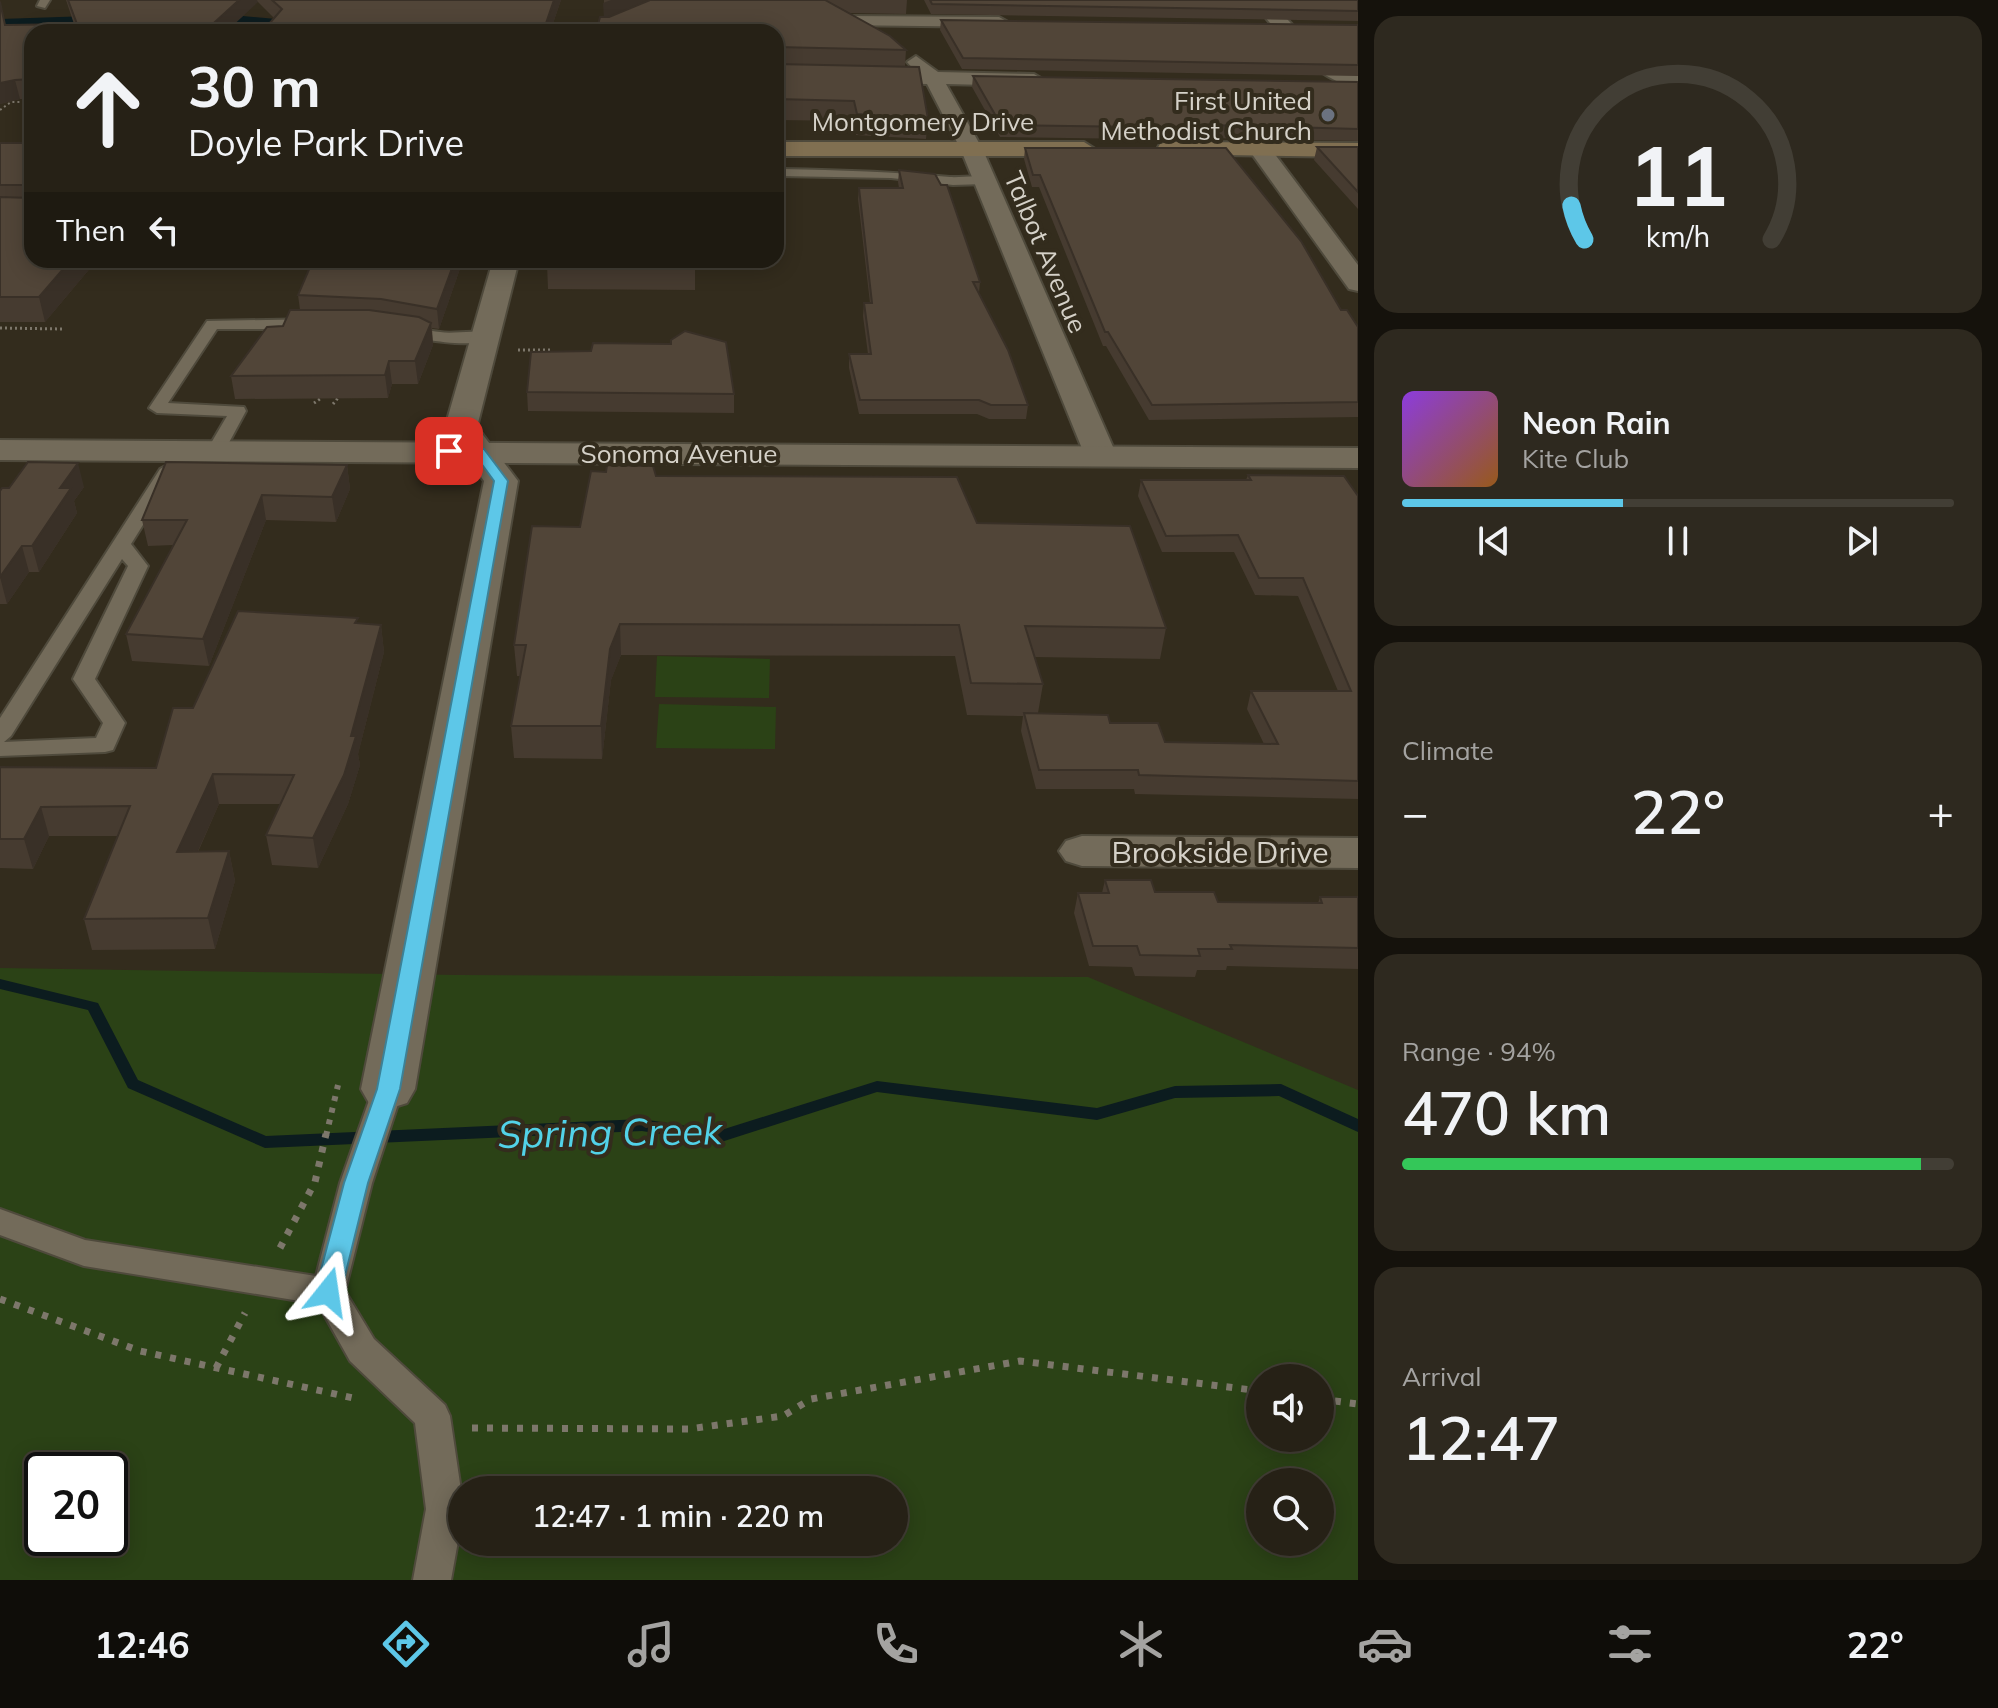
<!DOCTYPE html>
<meta charset="utf-8">
<style>
:root{--surface:#262116;--page:#2e291f;--text:#f1f3f6;--muted:#a4a3a1;--line:#423e35;--accent:#5dc7e8}
body{margin:0;font-family:Mulish,sans-serif;background:var(--page);color:var(--text);height:100vh;display:flex;flex-direction:column;font-size:30px;white-space:nowrap}
*{box-sizing:border-box;margin:0}
p{font-size:26px;color:var(--muted)}
.icon{flex:none;width:44px;height:44px;fill:none;stroke:currentColor;stroke-width:2;stroke-linecap:round;stroke-linejoin:round}
.map{position:relative;flex:1;overflow:hidden}
.panel{display:flex;flex-direction:column;gap:16px;padding:16px;background:#15120c;width:640px}
.panel>*{flex:none}
.top-card{position:absolute;left:24px;top:24px;width:760px;height:244px;border-radius:24px;box-shadow:0 4px 20px #0003,0 0 0 2px var(--line);background:#262116;color:var(--text);overflow:hidden}
.fabs{position:absolute;left:1246px;top:1364px;display:grid;gap:16px}
.fabs a{display:grid;place-items:center;width:88px;height:88px;border-radius:50%;background:var(--surface);box-shadow:0 4px 20px #0003,0 0 0 2px var(--line);font-size:40px}
.speed{position:absolute;left:24px;top:1452px;display:flex;gap:16px;font-size:40px;font-weight:700;text-align:center}
.speed>*{display:grid;place-content:center;width:104px;height:104px;border-radius:50%;background:var(--surface);box-shadow:0 4px 20px #0003,0 0 0 2px var(--line);line-height:1}
.speed .limit{border:4px solid #111;border-radius:12px;background:#fff;color:#111}
.pin{position:absolute;display:grid;place-items:center;width:68px;height:68px;color:#fff;margin:-34px;border-radius:16px;box-shadow:0 4px 12px #0006}
.me{position:absolute;width:88px;margin:-44px;rotate:15deg;stroke-linejoin:round;filter:drop-shadow(0 0 6px #0008)}
.turn{display:flex;align-items:center;gap:28px;height:168px;padding:0 32px;font-size:36px}
.turn .icon{width:104px;height:104px;stroke-width:2.5}
.turn b{display:block;font-size:56px;line-height:68px}
.then{display:flex;align-items:center;height:76px;padding:0 32px;background:#0003;gap:16px;font-size:30px}
.big{font-size:60px;font-weight:600;line-height:1.1}
.panel .widget{flex:1;display:flex;flex-direction:column;justify-content:center;gap:12px;min-width:0;padding:0 28px;border-radius:24px;background:var(--page)}
.panel .dial{align-items:center;gap:0}
.dial svg{height:208px;overflow:visible;fill:none;stroke:var(--line);stroke-width:7;stroke-linecap:round;text-anchor:middle}
.dial text{fill:var(--text);stroke:none}
.song{display:flex;align-items:center;gap:24px}
.cover{width:96px;height:96px;border-radius:12px;background:linear-gradient(135deg,hsl(270 70% 55%),hsl(30 70% 35%))}
.played{height:8px;border-radius:4px;background:linear-gradient(90deg,var(--accent) 40%,var(--line) 40%)}
.keys{display:flex;justify-content:space-around;direction:ltr}
.heat{display:flex;justify-content:space-between;align-items:center;font-size:44px;direction:ltr}
.charge{height:12px;border-radius:6px;background:linear-gradient(90deg,#34c759 94%,var(--line) 0)}
.trip{position:absolute;left:448px;top:1476px;width:460px;height:80px;border-radius:40px;background:var(--surface);box-shadow:0 4px 20px #0003,0 0 0 2px var(--line);font-weight:600;line-height:80px;text-align:center}
.tab-bar{display:flex;height:128px;justify-content:space-around;align-items:center;background:#0f0d09;color:var(--muted)}
.tab-bar .icon{width:56px;height:56px}
.tab-bar .current{color:var(--accent)}
.tab-bar b{font-size:36px;color:var(--text)}
main{display:flex;flex:1;min-height:0}
.map>svg:first-child{display:block}
</style>
<main>
<div class="map">
<svg width="1358" height="1580" viewBox="0 0 1358 1580">
<rect width="100%" height="100%" fill="#332c1d"/>
<path fill="#2b4216" fill-rule="evenodd" d="M657,656L770,659L769,698L655,697Z
M659,704L776,707L775,749L656,748Z
M0,968L458,975L1088,977L1358,1090V1580H0ZM1260,1378H1320V1438H1260ZM42,1470H110V1538H42ZM1260,1482H1320V1542H1260ZM462,1490H894V1542H462Z"/>
<path fill="#0c1c1f" d="M150,14H221L310,22L0,27V19Z"/>
<g fill="none" stroke-linecap="round" stroke-linejoin="round">
<path fill="#0c1c1f" fill-rule="evenodd" d="M0,979L98,1003L138,1080L266,1136L642,1119L718,1131L877,1081L1097,1108L1175,1086L1281,1084L1358,1119V1132L1279,1096L1175,1098L1097,1120L877,1092L718,1143L642,1131L265,1148L128,1088L88,1010L0,989Z"/>
<g stroke="#4f4a3c" stroke-width="4">
<path id="service" d="M40,0H50L45,8L37,6Z
M783,169C839,170 894,172 950,177C963,178 981,173 991,180L985,184L953,185L891,178L779,176L777,173Z
M207,321L317,319L325,324L317,329H217L168,403L244,407L246,411L225,450L216,455L207,450L227,416L157,413L149,408Z
M401,325C415,326 428,331 440,332C456,335 479,327 492,337C474,351 416,338 396,333L393,330Z
M169,464L178,469L131,544L148,566L95,679L125,723L113,750L105,752L0,756V718L160,469ZM122,559L128,566L73,679L103,723L96,738L4,742L11,736Z
M388,1078L398,1081L403,1089L372,1183L345,1291L374,1339L445,1405L450,1416L462,1497V1519L451,1580H413L426,1509L415,1423L350,1361L318,1304L84,1266L0,1235V1209L85,1240L316,1276L340,1183L373,1089L378,1081Z"/>
</g>
<g stroke="#4f4a3c" stroke-width="4">
<path id="minor" d="M662,0H685L608,32H583Z
M1252,0H1269L1322,56L1358,76V89C1312,77 1279,36 1252,0Z
M846,16L999,17L1008,22L999,27L840,25L837,21Z
M916,56L938,72L1034,74L1044,80L1034,86L946,84L983,150L1117,456L1112,463L1101,466L1090,463L1085,456L961,150L927,84L776,81V69L916,72L907,62Z
M1260,143L1268,145L1358,265V291L1349,289L1249,150Z
M493,260H519L477,427L518,481L415,1089L407,1103L388,1109L369,1103L361,1089L484,481L445,427Z
M1082,836L1358,838V868L1082,866L1066,861L1059,851L1066,841Z"/>
</g>
<g stroke="#4f4a3c" stroke-width="4">
<path id="tertiary" d="M0,440L1358,448V468L0,460Z"/>
</g>
<g stroke="#4f4a3c" stroke-width="4">
<path id="secondary" d="M776,142H1084L1095,149L1084,156H776Z
M1168,142L1358,143V157L1160,154L1157,149L1160,144Z"/>
</g>
<path stroke="#7d776b" stroke-width="2" stroke-dasharray="2 3" stroke-linecap="butt" d="M0,110L11,102H32"/>
<path stroke="#7d776b" stroke-width="3" stroke-dasharray="2 3" stroke-linecap="butt" d="M0,328L63,329
M518,350H552
M314,403L320,399
M333,404L338,398"/>
<path stroke="#7d776b" stroke-width="6" stroke-dasharray="5 7" stroke-linecap="butt" d="M326,1136L338,1085"/>
<path stroke="#7d776b" stroke-width="7" stroke-dasharray="6 9" stroke-linecap="butt" d="M280,1248L315,1182L326,1134
M0,1299L140,1351L358,1399
M216,1368L245,1313
M1320,1399L1358,1404
M472,1428L689,1429L783,1416L811,1399L1020,1361L1260,1391"/>
<use href="#service" fill="#736b5a" fill-rule="evenodd"/>
<use href="#minor" fill="#736b5a" fill-rule="evenodd"/>
<use href="#tertiary" fill="#736b5a" fill-rule="evenodd"/>
<use href="#secondary" fill="#806f51" fill-rule="evenodd"/>
</g>
<path fill="#463b30" d="M0,0L5,25L74,24L66,0H561L550,32H262L274,18L258,2L32,32V99H20L0,104Z
M604,0H907L906,14L850,13L825,0L906,50L905,66L928,119L926,139L856,135L853,121L776,120V32L604,17Z
M924,0H1358V21L931,14Z
M941,20L1358,25V76L962,69L940,30Z
M973,76L1358,82V141L1210,138L1209,140L1000,137L972,87Z
M0,143H32V260H97L45,322H0Z
M1317,147H1358V209L1314,160Z
M1025,148L1341,310L1358,327V417L1149,420L1106,346H1103L1039,187H1032L1024,159Z
M899,170L980,282L979,293L1028,405L1026,419H989L977,414H859L849,368V354H868L863,316L864,303H870L858,199L859,188H899L898,182Z
M463,260L439,329L432,328L433,345L418,384H392L388,398L235,399L231,376L300,310L298,295Z
M695,260V290L548,289L547,264Z
M527,392L734,394V413L528,411Z
M347,465L350,489L336,522L266,520L209,666L132,661L126,634L173,545L148,546L142,520Z
M1248,475L1358,496V799L1135,794L1134,789H1036L1021,731L1023,716L967,715L955,656L621,655L611,680L602,759L514,758L511,726L521,676H517L514,645L580,527L656,476L977,523L1166,628L1160,659L1035,657L1043,684L1038,713L1110,723L1165,742L1264,744L1247,709L1251,691H1338L1298,596L1255,595L1234,552H1162L1138,496L1141,480H1246Z
M84,487L74,501L77,513L39,572H29L7,604H0V491Z
M359,623L381,625L384,652L358,754L360,765L348,804L318,868L272,865L266,835L280,804H219L198,852L229,851L235,881L215,949L92,950L84,919L118,836H49L33,869L0,868V767L156,768L193,708Z
M1105,880L1155,892L1218,902L1318,903L1320,897H1358V969L1227,966L1226,970H1197L1195,977L1135,976L1132,967L1089,966L1074,913L1078,893H1102Z"/>
<path fill="#393027" d="M239,0H257L258,2L226,32H204Z
M554,0H561L550,32H543Z
M611,0H654L604,20L603,3Z
M15,80L20,99L0,104V83Z
M71,260H97L45,322L39,297Z
M455,260H463L439,329L437,309Z
M431,323L433,345L418,384L415,361Z
M389,361L392,384L388,398L385,375Z
M78,463L84,487L74,501L77,513L39,572L32,546L60,488Z
M347,465L350,489L336,522L332,497Z
M262,495L266,520L209,666L203,639Z
M22,546L29,572L7,604L0,577Z
M620,624L621,655L611,680L602,759L601,726L610,649Z
M381,625L384,652L358,754L360,765L348,804L318,868L313,838L351,736Z
M213,774L219,804L184,882L177,852Z
M41,807L49,836L33,869L24,839Z
M229,851L235,881L215,949L208,918Z"/>
<path fill="#514538" stroke="#393027" stroke-width="2" d="M68,0H239L204,32H32V79L15,80L0,83V2L5,25L77,24Z
M272,0H554L543,32H514L490,29L489,32H262L282,9Z
M650,0H825L890,36L906,50L777,47L776,51V32H596L600,17H609Z
M930,0H1358V11L932,4Z
M941,20L1358,25V65L963,58Z
M776,64L919,67L928,119L857,114L854,101L776,99Z
M973,76L1358,82V129L1210,125L1211,128L1001,125Z
M0,143H32V188L30,190L27,185H0Z
M1317,147H1358V192Z
M1025,148H1226L1301,241L1341,310H1347L1358,327V402L1152,405L1108,332H1105L1040,175H1033Z
M899,170L935,174L941,185H947L980,282H973L1008,350L1028,405H991L979,400H860L849,354H871L864,303H872L859,188H903Z
M0,197L32,198V260H71L39,297H0Z
M313,260H455L437,309L381,299L298,295Z
M548,260H695V265L547,264Z
M290,310H369L419,317L431,323L415,361H389L385,375L231,376L267,327L283,326Z
M685,331L726,342L734,394L527,392L531,352L591,351L593,343L671,344V340Z
M28,462L78,463L60,488H71L32,546H22L0,577V491L2,488H9Z
M166,462L347,465L332,497L262,495L203,639L126,634L187,520H142Z
M607,465L653,466L656,476L957,477L977,523L1130,526L1166,628L1025,626L1043,684L971,683L959,625L620,624L610,649L601,726H511L526,645H514L532,526L580,527L591,471L606,472Z
M1248,475L1344,476L1358,496V781L1139,775L1138,770H1039L1024,713L1108,715L1110,723H1158L1165,742L1278,744L1251,691H1351L1303,578H1259L1238,535L1166,536L1141,480H1251Z
M238,611L358,618L355,623L381,625L351,736H356L344,775L313,838L266,835L294,775L213,774L177,852L229,851L208,918L84,919L130,806L41,807L24,839H0V767L156,768L173,708H193Z
M1105,880H1151L1155,892H1214L1218,902L1322,903L1320,897H1358V948L1230,945L1232,949H1198L1200,956L1140,955L1137,946H1093L1078,893H1109Z"/>
<path fill="#5dc7e8" stroke="#3c8197" stroke-width="2" d="M449,447L484,449L508,481L400,1089L368,1183L341,1292L337,1299L328,1302L319,1299L315,1292L344,1183L377,1089L494,481L475,455L444,454L443,451Z"/>
<circle fill="#6b7280" stroke="#332c1d" stroke-width="3" cx="1328" cy="115" r="8"/>
<g text-anchor="middle" dominant-baseline="central" stroke-width="8" stroke-linejoin="round" paint-order="stroke">
<g font-size="26" fill="#d5d1c8" stroke="#332c1d" text-anchor="end">
<text x="1312" y="100">First United<tspan x="1312" dy="30">Methodist Church</tspan></text>
</g>
<g font-size="26" fill="#d5d1c8" stroke="#332c1d">
<text x="923" y="121">Montgomery Drive</text>
<text transform="translate(1046 252) rotate(67)">Talbot Avenue</text>
<text x="679" y="453">Sonoma Avenue</text>
</g>
<g font-size="30" fill="#d5d1c8" stroke="#332c1d">
<text x="1220" y="852">Brookside Drive</text>
</g>
<g font-size="38" font-style="italic" fill="#52d2e8" stroke="#332c1d">
<text transform="translate(610 1132) rotate(-1)">Spring Creek</text>
</g>
</g>
</svg>
<div class="fabs">
<a><svg class="icon" aria-label="sound" viewBox="0 0 24 24"><path d="M4 9h4l5-4v14l-5-4H4zM17 9q2 3 0 6"/></svg></a>
<a><svg class="icon" aria-label="search" viewBox="0 0 24 24"><circle cx="10" cy="10" r="6"/><path d="M15 15l6 6"/></svg></a>
</div>
<div class="speed"><div class="limit">20</div></div>
<div class="pin" style="left:449px;top:451px;background:#d93025"><svg class="icon" aria-label="arrive" viewBox="0 0 24 24"><path d="M6 21V4h12l-3 4 3 4H6"/></svg></div>
<svg class="me" style="left:328px;top:1292px" viewBox="-20 -20 40 40"><path d="M0-17L14 15 0 8-14 15z" fill="#5dc7e8" stroke="#fff" stroke-width="4"/></svg>
<div class="trip">12:47 · 1 min · 220 m</div>
<div class="top-card">
<div class="turn"><svg class="icon" aria-label="ahead" viewBox="0 0 24 24"><path d="M12 20V5M6 11l6-6 6 6"/></svg><div><b>30 m</b>Doyle Park Drive</div></div>
<div class="then">Then<svg class="icon" aria-label="left" viewBox="0 0 24 24"><path d="M17 20v-9H6M10 6l-5 5 5 5"/></svg></div>
</div>
</div>
<section class="panel">
<div class="widget dial"><svg viewBox="0 0 100 80">
<path d="M14 69A42 42 0 1 1 86 69"/>
<path d="M14 69A42 42 0 0 1 9 56" stroke="#5dc7e8"/>
<text x="50" y="56" font-size="32" font-weight="700">11</text>
<text x="50" y="72" font-size="11">km/h</text>
</svg></div>
<div class="widget">
<div class="song"><i class="cover"></i><div><b>Neon Rain</b><p>Kite Club</p></div></div>
<div class="played"></div>
<div class="keys"><svg class="icon" aria-label="previous" viewBox="0 0 24 24"><path d="M18 5L8 12l10 7zM5 5v14"/></svg><svg class="icon" aria-label="pause" viewBox="0 0 24 24"><path d="M8 5v14M16 5v14"/></svg><svg class="icon" aria-label="next" viewBox="0 0 24 24"><path d="M6 5l10 7-10 7zM19 5v14"/></svg></div>
</div>
<div class="widget"><p>Climate</p>
<div class="heat"><a>−</a><b class="big">22°</b><a>+</a></div>
</div>
<div class="widget"><p>Range · 94%</p><b class="big">470 km</b><div class="charge"></div></div>
<div class="widget"><p>Arrival</p><b class="big">12:47</b></div>
</section>
</main>
<nav class="tab-bar">
<b>12:46</b>
<svg class="icon current" aria-label="directions" viewBox="0 0 24 24"><path d="M12 3l9 9-9 9-9-9zM9 14v-3h6M13 9l2 2-2 2"/></svg>
<svg class="icon" aria-label="music" viewBox="0 0 24 24"><path d="M9 18V5l10-2v13"/><circle cx="6" cy="18" r="3"/><circle cx="16" cy="16" r="3"/></svg>
<svg class="icon" aria-label="phone" viewBox="0 0 24 24"><path d="M5 4h4l2 5-3 2q2 4 5 5l2-3 5 2v4C11 20 4 13 5 4z"/></svg>
<svg class="icon" aria-label="climate" viewBox="0 0 24 24"><path d="M12 3v18M4 7l16 10M4 17L20 7"/></svg>
<svg class="icon" aria-label="car" viewBox="0 0 24 24"><path d="M5 17H2v-5l4-1 3-4h7l3 4 3 1v5h-3M9 17h6M6 11h13"/><circle cx="7" cy="17" r="2"/><circle cx="17" cy="17" r="2"/></svg>
<svg class="icon" aria-label="filters" viewBox="0 0 24 24"><path d="M4 7h16M4 17h16"/><circle cx="9" cy="7" r="2"/><circle cx="15" cy="17" r="2"/></svg>
<b>22°</b>
</nav>
